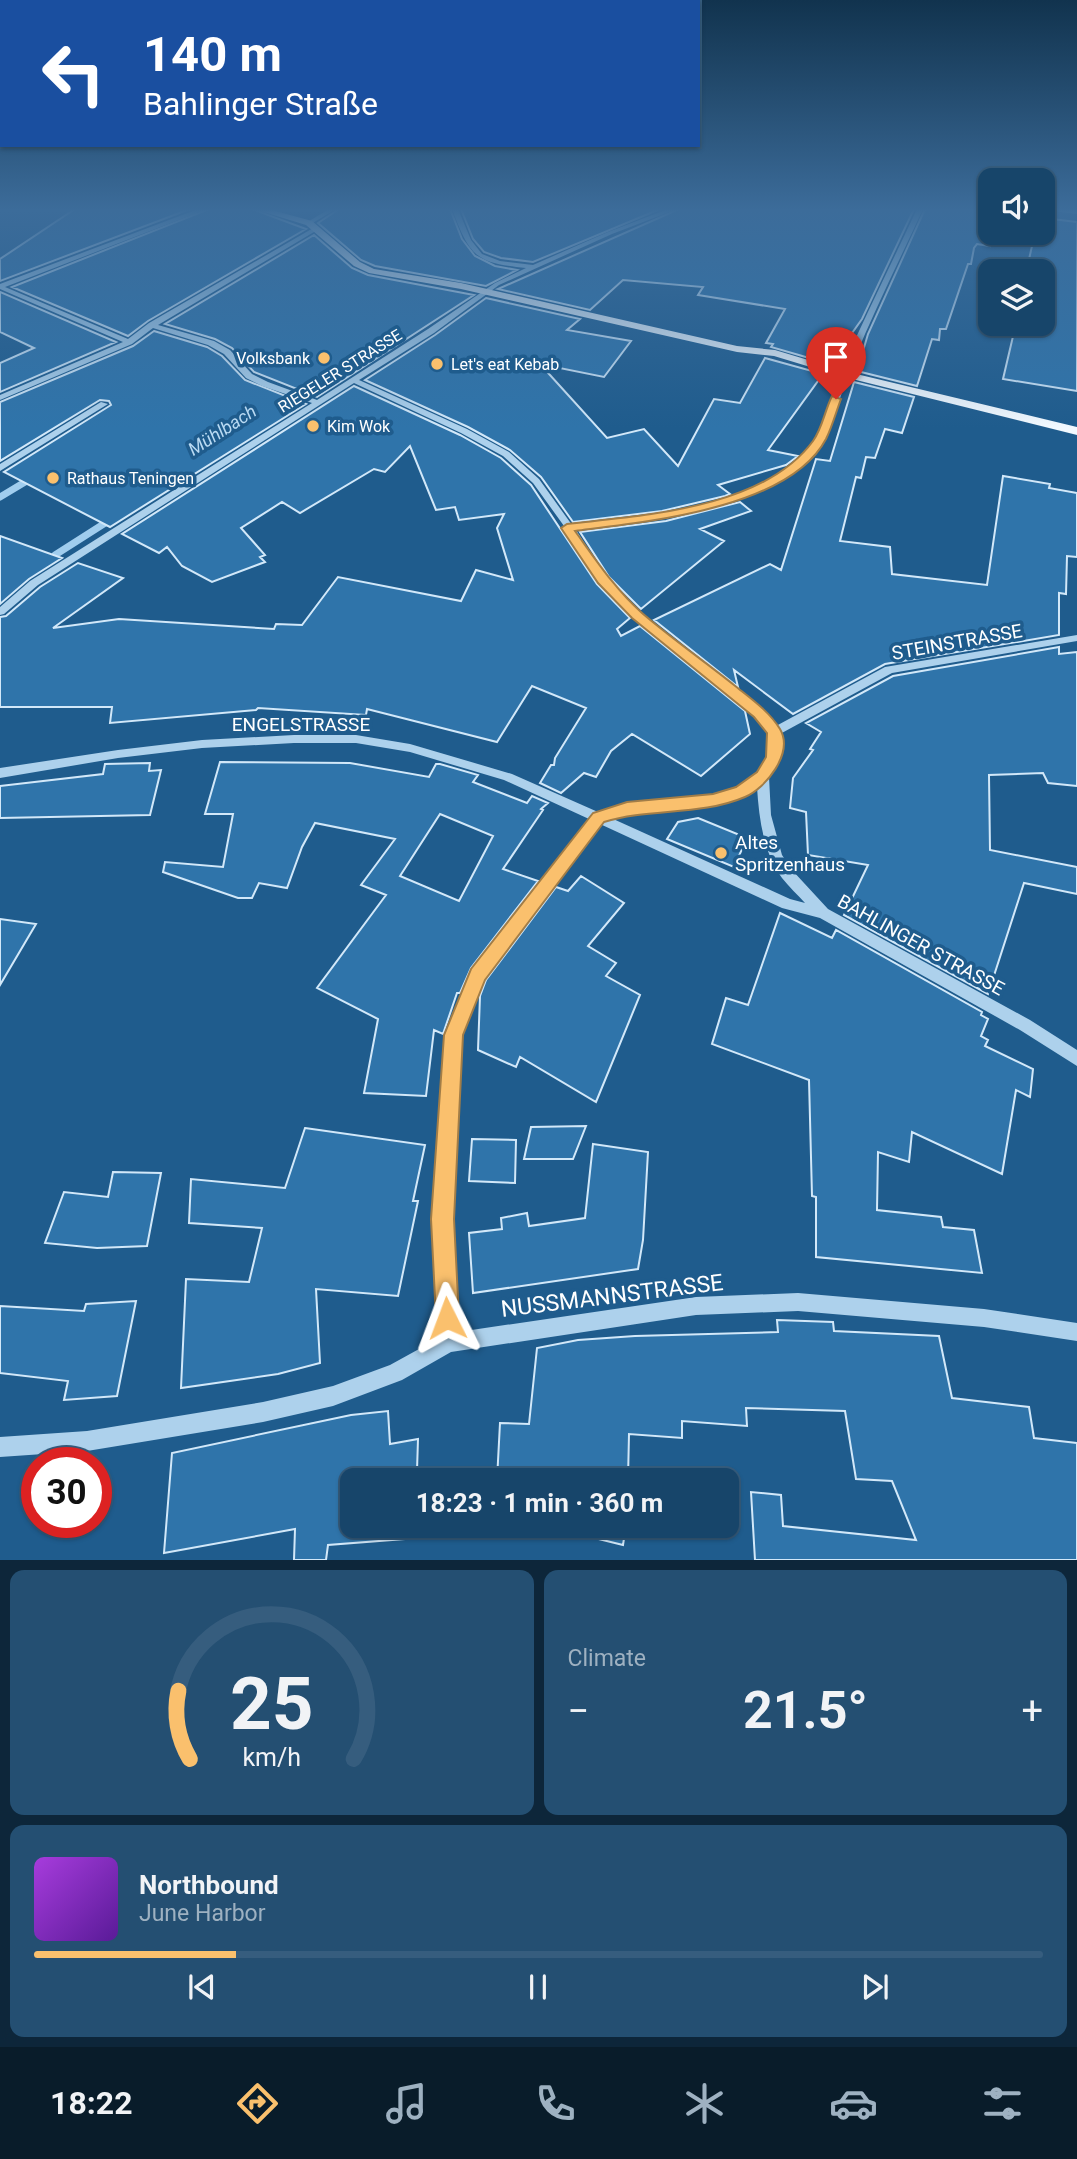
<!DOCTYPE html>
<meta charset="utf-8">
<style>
:root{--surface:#17456a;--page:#244f72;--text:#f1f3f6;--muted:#9eb1c1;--line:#365d7e;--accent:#fac06d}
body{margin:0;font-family:Roboto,sans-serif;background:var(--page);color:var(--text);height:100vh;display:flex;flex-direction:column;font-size:26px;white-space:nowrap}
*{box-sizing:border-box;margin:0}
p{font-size:23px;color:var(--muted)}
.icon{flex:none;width:38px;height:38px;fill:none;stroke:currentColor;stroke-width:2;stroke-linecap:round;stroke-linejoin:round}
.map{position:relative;height:1560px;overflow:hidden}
.panel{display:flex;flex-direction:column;gap:10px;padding:10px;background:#0d263a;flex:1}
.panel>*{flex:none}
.top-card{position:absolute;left:0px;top:0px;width:700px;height:147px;box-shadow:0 2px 5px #0004,0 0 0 2px var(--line);background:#1a4fa0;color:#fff;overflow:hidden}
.controls{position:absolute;left:978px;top:168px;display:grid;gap:14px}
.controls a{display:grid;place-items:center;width:77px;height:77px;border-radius:14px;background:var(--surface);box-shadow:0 2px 5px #0004,0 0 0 2px var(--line);font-size:35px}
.speed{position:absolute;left:21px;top:1447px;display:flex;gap:14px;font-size:35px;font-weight:700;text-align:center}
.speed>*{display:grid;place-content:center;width:91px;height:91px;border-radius:50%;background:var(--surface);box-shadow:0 2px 5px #0004,0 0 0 2px var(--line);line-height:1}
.speed .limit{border:10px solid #d22;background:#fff;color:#111}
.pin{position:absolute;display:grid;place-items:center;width:60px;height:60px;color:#fff;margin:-72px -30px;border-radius:50% 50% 50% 0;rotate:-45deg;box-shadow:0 0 7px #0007}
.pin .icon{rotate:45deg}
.me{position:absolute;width:77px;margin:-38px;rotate:357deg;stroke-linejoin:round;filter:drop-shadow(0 0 5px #0008)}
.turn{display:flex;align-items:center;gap:24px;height:147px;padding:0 28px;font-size:32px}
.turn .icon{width:91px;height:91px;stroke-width:2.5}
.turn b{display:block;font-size:49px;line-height:60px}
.big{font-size:52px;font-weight:700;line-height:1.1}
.panel .widget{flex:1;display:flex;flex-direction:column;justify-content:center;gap:10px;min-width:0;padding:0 24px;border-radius:14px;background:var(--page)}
.panel .dial{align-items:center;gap:0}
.dial svg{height:182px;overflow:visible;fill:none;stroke:var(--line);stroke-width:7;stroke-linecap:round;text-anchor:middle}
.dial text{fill:var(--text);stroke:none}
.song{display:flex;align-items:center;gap:21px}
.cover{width:84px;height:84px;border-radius:10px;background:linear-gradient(135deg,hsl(280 70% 55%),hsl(270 70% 35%))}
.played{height:7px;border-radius:4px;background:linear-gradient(90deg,var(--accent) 20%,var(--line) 20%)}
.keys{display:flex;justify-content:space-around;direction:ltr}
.heat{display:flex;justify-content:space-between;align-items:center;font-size:38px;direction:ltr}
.panel .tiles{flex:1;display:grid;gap:10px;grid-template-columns:1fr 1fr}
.widget:last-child{grid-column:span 2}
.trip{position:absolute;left:340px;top:1468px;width:399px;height:70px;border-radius:14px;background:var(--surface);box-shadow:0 2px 5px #0004,0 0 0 2px var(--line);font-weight:700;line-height:70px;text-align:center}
.tab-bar{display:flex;height:112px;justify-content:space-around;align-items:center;background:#091c2a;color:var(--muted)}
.tab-bar .icon{width:49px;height:49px}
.tab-bar .active{color:var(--accent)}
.tab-bar b{font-size:32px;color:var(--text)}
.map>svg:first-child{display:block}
</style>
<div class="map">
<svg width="1077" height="1561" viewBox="0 0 1077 1561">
<rect width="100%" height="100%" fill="#1f5c8d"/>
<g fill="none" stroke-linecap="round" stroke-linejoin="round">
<path stroke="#a0cdee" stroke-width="7" d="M0,497L25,482
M55,555L113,518"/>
</g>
<path fill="#2f74aa" stroke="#d2e8f9" stroke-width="2" fill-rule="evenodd" d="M75,209H190L0,281V259Z
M209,209H252L306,229L148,321L128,336L12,287Z
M339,209H450L462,239L475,256L495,266L517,270L486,286L375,266L361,260L318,223Z
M461,209H660L533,262L501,258L484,252L473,239Z
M679,209H914L862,319L830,364L771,347L773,344L766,343L785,309L698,295L703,287L623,280L590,310L498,289Z
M925,209H990V246L977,244L974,248L971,264H968L946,329H940L939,340L932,339L917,386L857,371L868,334Z
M1052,219L1077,222V391L1003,379L1014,332L1040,335V328H1043V270L1027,268L1035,233H1051Z
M314,235L352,268L368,275L474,295L317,397L254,372L232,348L215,339L165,324Z
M0,292L116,342L0,392V363L34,348L0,332Z
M486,298L580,319L567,330L631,341L604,377L540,364L607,438L644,429L678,466L714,399L740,403L765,358L823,374L768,450L798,456L786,465L718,485L730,494L725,496L662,511L573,522L541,477L510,450L468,427L365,380L435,335Z
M154,331L207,347L222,356L245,380L306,404L110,527L4,472L111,405L109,401L100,400L0,461V402L133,346Z
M854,382L914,397L902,433L885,429L875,458L866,457L861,478L856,477L840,541L890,547L892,574L987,585L1003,476L1050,484L1049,488L1077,493V557L1067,556L1066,594L1059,593V635L885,664L793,714L734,670L738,687L654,620L770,564L781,570L816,459L830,461Z
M354,386L460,435L501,458L531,485L597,584L630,618L617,629L621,636L640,626L745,711L750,734L701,776L632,734L611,751L596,777L584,773L561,793L540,783L551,765H554L555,758L586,708L532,686L497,742L367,709L366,715L258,708L256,710L110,723L112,707H0V617L6,616L40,587L78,563L123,578L53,628L119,619L274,629L276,624L302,625L338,577L461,601L476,570L513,580L497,528L504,514L459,520L455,507L436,510L410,446L385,472L374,469L300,513L282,502L241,528L265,555L260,557L265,562L212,582L182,566L167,547L159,553L122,534Z
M740,502L751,511L700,529L724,541L641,609L609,577L580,532L666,521Z
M0,536L62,558L29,579L0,604Z
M1059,647V654L1077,652V786L1048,783L1043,773L989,775L990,850L1077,867V894L1024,883L988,994L844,915L868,865L808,855L806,812L790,808L793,778L813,750L810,749L821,732L806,723L893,676Z
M220,762L350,763L429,777L436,764H440L478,775L473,782L527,803L532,796L548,803L541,809L543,810L503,869L538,881L471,968L460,993H457L443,1034L434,1030L426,1096L364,1093L378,1019L317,988L386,895L361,885L395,839L315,823L302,847L287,888L259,883L252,898H238L163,872L165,862L223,867L233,814H205ZM440,814L493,836L459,901L400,876Z
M150,763L149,771L161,770L150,815L0,818V786L103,774L105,764Z
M698,818L747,838L734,867L667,839L678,822Z
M581,876L624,903L588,946L616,963L606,976L640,995L596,1102L520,1057L516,1067L478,1050L480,996L486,980L556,887L568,891Z
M780,913L832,938L836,930L982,1012L981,1015L988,1019L981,1036L988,1040L985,1046L1033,1069L1030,1097L1016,1090L1002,1174L912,1132L909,1162L878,1152L877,1210L941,1217L943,1227L974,1230L982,1273L816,1257V1197L812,1196L809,1080L712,1044L726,998L748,1005Z
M0,919L36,924L0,985Z
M586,1126L573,1159H524L531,1127Z
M305,1128L425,1145L413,1201H418L398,1296L316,1289L320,1363L278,1374L181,1388L186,1279L249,1282L262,1228L189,1223L191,1179L285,1188Z
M472,1139L516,1140L515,1183L469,1181Z
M593,1144L648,1152L643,1240L638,1269L473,1293L469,1233L502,1229L501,1218L527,1213L529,1226L585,1218Z
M113,1172L161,1173L147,1246L97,1248L45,1243L64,1192L108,1197Z
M136,1301L117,1396L64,1400L68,1381L0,1373V1306L84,1311L86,1304Z
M777,1320L833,1322L834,1331L939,1336L952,1398L1029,1407L1034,1438L1077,1443V1560H755L751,1492L781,1495L783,1526L916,1540L892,1481L856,1479L845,1411L746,1408L747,1426L682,1421V1438L629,1434L628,1480H497L500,1423L529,1424L537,1348L578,1340L635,1336L778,1332Z
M388,1411L390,1444L418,1439L417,1471L470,1467V1480H352V1526L471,1527L416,1532L417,1538L328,1545L326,1560H294L295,1529L164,1553L172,1453L351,1415Z
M575,1526H626L623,1545L574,1533Z"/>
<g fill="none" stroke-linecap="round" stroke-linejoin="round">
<path fill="#add1ec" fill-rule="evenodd" d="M198,209H207L5,287L128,339L149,323L315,227H319V229L158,325L214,341L230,350L252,374L268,382L317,400L428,329L495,283L526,268C476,263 470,257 452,209H458L471,240L482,254L500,261L533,265L608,232L668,209H677L612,234L499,285L434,333L359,380L467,429L509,452L539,479L572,525C641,518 752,508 803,455C825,431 830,397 842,368C866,315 892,262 917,209H923C900,259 875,309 854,360C839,393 834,435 807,461C754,512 646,523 576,530L607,579L641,613L763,710L776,726L885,667L1077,635V641L892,673L780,734V758L769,777L771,815L782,855L792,870L828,909L1030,1020L1077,1050V1066L1020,1030L820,918L782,908L600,824L484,979L461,1035L452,1219L458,1332L696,1297L798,1293L984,1309L1077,1323V1341L984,1327L798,1311L696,1315L451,1352L402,1380L333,1406L263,1422L87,1451L0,1457V1437L87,1431L263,1402L333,1386L390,1365L439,1338L434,1219L445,1035L473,970L589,819L504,780L410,752L356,743H294L202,748L118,758L0,778V768L118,750L202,740L294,735H356L410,744L512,774L598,812L627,804L713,795L737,788L759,774L768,758V733L755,716L633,617L599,583L567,531L562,528L564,526L533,483L503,456L461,433L354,383L38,585L4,614L0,615V607L30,581L312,403L262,386L246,378L224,354L208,345L153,328L132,344L0,400V395L123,342L0,289V284ZM757,787C759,818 763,852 782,878C789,887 798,895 805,903L790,899L611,818C658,805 715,816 757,787Z
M329,209H336L311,224L306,223Z
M1049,209L1077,210V214L1052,211Z
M101,402L108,404L0,471V464Z"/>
<path fill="#f2f9ff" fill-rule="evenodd" d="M254,209H268L312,221L360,262L374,269L461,283L737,346L775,350L848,372L1077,427V435L840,376L774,356L737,352L461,289L369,273L354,266L306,225Z"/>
</g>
<linearGradient id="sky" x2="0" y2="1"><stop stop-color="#11334e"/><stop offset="0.49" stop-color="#3c6c9a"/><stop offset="1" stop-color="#3c6c9a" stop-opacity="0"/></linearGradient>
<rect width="1077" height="428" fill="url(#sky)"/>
<path fill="#fac06d" stroke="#a27d47" stroke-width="2" d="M832,396L841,399C836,412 832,427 826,439C789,509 645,522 575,531C596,560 615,589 642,613C671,638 704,661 734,685C750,698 769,711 780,729C794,753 766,788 745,797C701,816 650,808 604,822L485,980L463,1035L454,1219L459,1318L456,1327L447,1330L439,1327L436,1318L431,1219L444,1035L471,969L593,813L627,802L713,794L736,787L757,772L766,757L767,733L754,717L632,618L598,583L561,528L567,524C644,515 763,509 813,441C822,429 825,410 832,396Z"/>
<g fill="#fac06d" stroke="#1f5c8d" stroke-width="2.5">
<circle cx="324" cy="358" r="7"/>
<circle cx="437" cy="364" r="7"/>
<circle cx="313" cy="426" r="7"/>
<circle cx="53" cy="478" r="7"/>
<circle cx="721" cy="853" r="7"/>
</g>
<g text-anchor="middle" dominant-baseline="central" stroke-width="7" stroke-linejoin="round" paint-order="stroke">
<g font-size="16" fill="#fff" stroke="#1f5c8d" text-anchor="start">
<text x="310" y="358" text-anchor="end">Volksbank</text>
<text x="451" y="364">Let's eat Kebab</text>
<text x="327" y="426">Kim Wok</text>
<text x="67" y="478">Rathaus Teningen</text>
</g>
<g font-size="16" fill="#fff" stroke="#1f5c8d">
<text transform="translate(340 371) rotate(-32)">RIEGELER STRASSE</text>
</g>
<g font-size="18" font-style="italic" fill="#b9daf3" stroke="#1f5c8d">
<text transform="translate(222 430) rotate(-33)">Mühlbach</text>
</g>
<g font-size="19" fill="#fff" stroke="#1f5c8d">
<text transform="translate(957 642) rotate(-10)">STEINSTRASSE</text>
<text x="301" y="724">ENGELSTRASSE</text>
<text transform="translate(921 945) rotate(29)">BAHLINGER STRASSE</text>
</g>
<g font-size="19" fill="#fff" stroke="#1f5c8d" text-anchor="start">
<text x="735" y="842">Altes<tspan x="735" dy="22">Spritzenhaus</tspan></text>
</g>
<g font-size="23" fill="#fff" stroke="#1f5c8d">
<text transform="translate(612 1296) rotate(-7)">NUSSMANNSTRASSE</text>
</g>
</g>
</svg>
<div class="controls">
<a><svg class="icon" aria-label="sound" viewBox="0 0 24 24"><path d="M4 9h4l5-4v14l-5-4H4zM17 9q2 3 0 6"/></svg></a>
<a><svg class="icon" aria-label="layers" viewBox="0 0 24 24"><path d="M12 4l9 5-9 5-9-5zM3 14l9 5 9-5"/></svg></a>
</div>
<div class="speed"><div class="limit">30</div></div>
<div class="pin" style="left:836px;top:399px;background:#d93025"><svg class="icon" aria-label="arrive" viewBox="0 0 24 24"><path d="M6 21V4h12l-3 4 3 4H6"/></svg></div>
<svg class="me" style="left:447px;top:1318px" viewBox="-20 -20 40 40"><path d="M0-17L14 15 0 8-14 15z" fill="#fac06d" stroke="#fff" stroke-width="4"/></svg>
<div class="trip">18:23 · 1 min · 360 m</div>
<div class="top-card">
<div class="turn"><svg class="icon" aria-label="left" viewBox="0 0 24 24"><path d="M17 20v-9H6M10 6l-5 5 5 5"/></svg><div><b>140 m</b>Bahlinger Straße</div></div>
</div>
</div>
<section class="panel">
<div class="tiles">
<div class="widget dial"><svg viewBox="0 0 100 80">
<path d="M14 69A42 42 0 1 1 86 69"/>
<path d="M14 69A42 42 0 0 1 9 39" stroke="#fac06d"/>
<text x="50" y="56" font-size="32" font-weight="700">25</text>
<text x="50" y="72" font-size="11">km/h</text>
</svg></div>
<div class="widget"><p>Climate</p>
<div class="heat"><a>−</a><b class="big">21.5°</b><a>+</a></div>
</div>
<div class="widget">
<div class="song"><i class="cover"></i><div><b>Northbound</b><p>June Harbor</p></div></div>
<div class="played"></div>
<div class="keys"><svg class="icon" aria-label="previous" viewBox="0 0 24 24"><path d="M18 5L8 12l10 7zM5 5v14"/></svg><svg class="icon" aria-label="pause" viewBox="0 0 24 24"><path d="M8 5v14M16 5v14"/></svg><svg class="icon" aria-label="next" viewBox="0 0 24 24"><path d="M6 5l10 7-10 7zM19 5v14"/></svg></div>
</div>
</div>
</section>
<nav class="tab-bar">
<b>18:22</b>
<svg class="icon active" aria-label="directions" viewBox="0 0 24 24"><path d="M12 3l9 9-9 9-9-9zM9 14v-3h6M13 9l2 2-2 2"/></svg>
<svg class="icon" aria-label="music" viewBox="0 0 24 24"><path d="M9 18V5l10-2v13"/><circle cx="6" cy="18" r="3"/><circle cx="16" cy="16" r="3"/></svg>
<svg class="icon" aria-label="phone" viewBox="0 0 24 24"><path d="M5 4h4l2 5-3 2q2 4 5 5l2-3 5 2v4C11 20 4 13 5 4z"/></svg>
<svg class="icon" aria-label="climate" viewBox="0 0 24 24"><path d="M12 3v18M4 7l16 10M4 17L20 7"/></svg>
<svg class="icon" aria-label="car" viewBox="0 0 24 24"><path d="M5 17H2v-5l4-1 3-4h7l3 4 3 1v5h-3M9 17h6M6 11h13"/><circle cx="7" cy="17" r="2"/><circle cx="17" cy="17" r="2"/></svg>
<svg class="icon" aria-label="filters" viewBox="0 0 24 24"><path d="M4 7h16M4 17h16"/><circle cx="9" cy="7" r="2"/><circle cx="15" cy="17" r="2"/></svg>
</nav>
